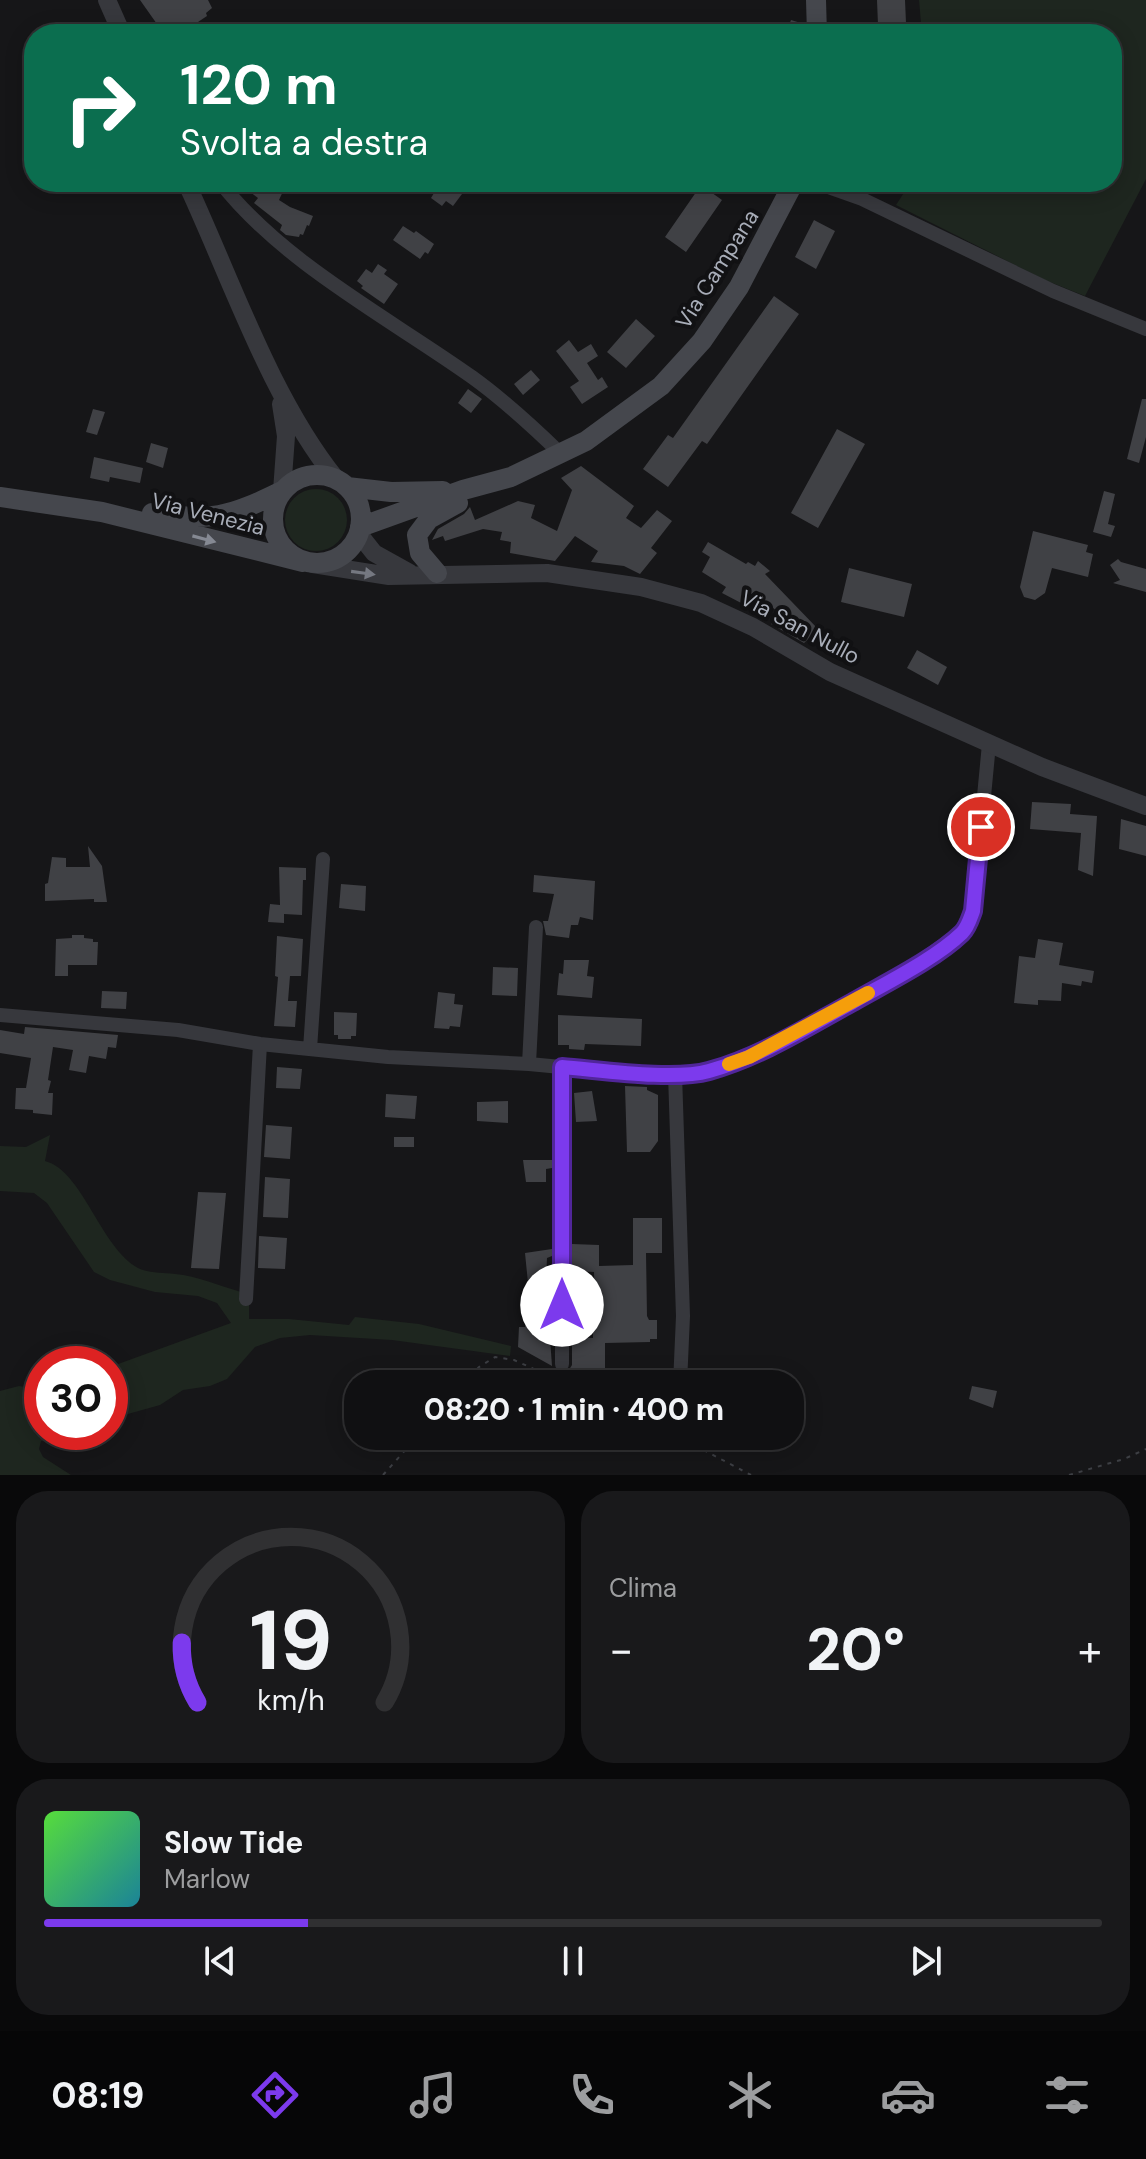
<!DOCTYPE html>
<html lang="it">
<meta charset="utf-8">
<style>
:root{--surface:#101012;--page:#19191b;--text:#f1f3f6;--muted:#9c9d9f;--line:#303032;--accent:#7c3aed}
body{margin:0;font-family:"DM Sans",sans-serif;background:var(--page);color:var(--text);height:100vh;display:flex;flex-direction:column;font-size:30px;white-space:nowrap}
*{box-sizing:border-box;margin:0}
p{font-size:26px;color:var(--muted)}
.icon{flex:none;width:44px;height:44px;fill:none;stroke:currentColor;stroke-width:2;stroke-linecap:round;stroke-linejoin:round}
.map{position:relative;height:1475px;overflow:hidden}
.panel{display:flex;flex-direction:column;gap:16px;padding:16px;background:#09090a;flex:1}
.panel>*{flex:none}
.banner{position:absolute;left:24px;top:24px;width:1098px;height:168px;border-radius:32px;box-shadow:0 4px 20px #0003,0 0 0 2px var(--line);background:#0b6e4f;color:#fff;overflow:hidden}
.speed{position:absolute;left:24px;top:1346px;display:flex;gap:16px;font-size:40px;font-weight:700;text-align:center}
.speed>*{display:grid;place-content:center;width:104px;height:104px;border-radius:50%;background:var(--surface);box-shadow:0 4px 20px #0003,0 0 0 2px var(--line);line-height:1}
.speed .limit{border:12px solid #d22;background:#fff;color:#111}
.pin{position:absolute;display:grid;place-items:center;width:68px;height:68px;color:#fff;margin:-34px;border:4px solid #fff;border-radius:50%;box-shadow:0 2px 8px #0007}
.me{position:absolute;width:88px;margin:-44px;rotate:0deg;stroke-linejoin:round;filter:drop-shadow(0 0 6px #0008)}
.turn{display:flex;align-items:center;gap:28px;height:168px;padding:0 24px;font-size:36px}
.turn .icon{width:104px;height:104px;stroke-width:2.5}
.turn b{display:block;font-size:56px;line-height:68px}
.big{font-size:60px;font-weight:800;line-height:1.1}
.panel .card{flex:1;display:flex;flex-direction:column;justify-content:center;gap:12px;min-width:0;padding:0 28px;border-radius:32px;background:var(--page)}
.panel .dial{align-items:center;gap:0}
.dial svg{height:208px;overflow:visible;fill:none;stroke:var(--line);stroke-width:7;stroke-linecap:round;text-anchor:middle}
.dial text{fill:var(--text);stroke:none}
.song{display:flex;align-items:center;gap:24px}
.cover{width:96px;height:96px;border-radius:12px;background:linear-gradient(135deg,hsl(110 70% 55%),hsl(190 70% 35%))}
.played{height:8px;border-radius:4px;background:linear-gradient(90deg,var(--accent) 25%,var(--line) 25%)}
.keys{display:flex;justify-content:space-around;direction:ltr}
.heat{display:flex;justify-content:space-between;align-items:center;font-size:44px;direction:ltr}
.panel .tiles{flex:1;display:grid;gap:16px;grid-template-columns:1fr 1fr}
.card:last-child{grid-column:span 2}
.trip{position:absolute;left:344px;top:1370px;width:460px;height:80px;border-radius:32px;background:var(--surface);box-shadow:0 4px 20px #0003,0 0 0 2px var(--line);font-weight:800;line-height:80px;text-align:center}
.tab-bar{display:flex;height:128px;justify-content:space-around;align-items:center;background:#060607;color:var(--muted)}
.tab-bar .icon{width:56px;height:56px}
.tab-bar .on{color:var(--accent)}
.tab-bar b{font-size:36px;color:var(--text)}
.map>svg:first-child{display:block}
</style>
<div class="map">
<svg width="1146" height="1475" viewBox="0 0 1146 1475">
<rect width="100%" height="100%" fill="#161618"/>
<path fill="#1e261f" d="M919,0H1146V179L1085,296L1045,280L896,205L911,182H1112V34H922Z
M285 520a31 31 0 1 1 62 0a31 31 0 1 1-62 0Z
M50,1135L45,1161C83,1171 100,1247 138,1268C150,1274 162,1272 175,1274C197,1276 220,1286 241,1292L249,1303V1319H289L349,1325L355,1317L419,1324L511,1346L510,1356L392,1340L310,1335L280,1338L255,1347L227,1379L210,1386L183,1390L160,1405L110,1419V1367L231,1323L217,1303L198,1296L155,1292L110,1280L94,1272L47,1203L34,1193L0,1191V1146L26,1147Z
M19,1386L42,1390V1432H74L41,1441L39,1449L43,1457L71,1475H0V1391Z"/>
<path fill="#404145" d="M140,0H208L212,8L206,13L207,16L180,34H164Z
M877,0H905L906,23L878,25Z
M791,20L804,24L803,34H786Z
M237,182H279L285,187L279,200L290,207L313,216L309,226L307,225L303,235L300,234L299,237L286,235L280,230L282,225L254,203L258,198Z
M436,182H471L453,206L446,201L442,206L431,198L434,193L430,189Z
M701,185L722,200L686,252L665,237Z
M814,220L835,231L816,269L795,257Z
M403,226L414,233L416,231L434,244L428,254L425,252L420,259L393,240Z
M378,264L387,270L384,274L398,284L384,304L361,288L363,286L357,281L366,269L372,273Z
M774,296L799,314L707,444L702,441L668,487L643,469L668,435L673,438Z
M636,319L655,336L626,368L607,352Z
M569,340L578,352L591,344L598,356L587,363L598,380L602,377L608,387L582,404L570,387L579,381L556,351Z
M531,370L540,380L523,395L514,384Z
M468,389L482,399L471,413L458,403Z
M1142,399H1146V437L1139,463L1127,459Z
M93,409L105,412L97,435L86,432Z
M837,429L865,444L818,528L791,513Z
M151,443L168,448L163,468L146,462Z
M94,457L143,468L140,483L110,477L109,482L90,478Z
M581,466L634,506L626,518L641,528L657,510L672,521L651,548L657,553L640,574L624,566L591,562L598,551L575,536L555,561L510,553L511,542L500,540L502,532L483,529L445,541L443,536L432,540L438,529L464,514L470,507L475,520L518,501L535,505L531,518L557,531L572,490L561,478Z
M1104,491L1115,494L1108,524L1115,526L1111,537L1093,532Z
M1033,531L1088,545L1086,552L1093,554L1088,577L1052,568L1045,593L1035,600L1024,597L1020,587Z
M708,542L746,564L748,562L755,566L758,561L770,571L765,574L818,629L804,643L771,624L779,613L754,592L743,604L722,593L726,587L702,572L710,557L702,552Z
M1118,559L1121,562L1146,569V592L1113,583L1120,580L1110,565Z
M849,568L912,584L904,617L841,602Z
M917,650L947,667L938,685L907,668Z
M1032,802L1071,804L1070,814L1097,816L1093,876L1078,870L1081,833L1030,829Z
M1121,819L1146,826V856L1119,849Z
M88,846L102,866L107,902H94V899L45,901V884L48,883L52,857L66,858V867H90Z
M279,867L306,868V880H303L302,915L284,914V923L268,922L270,904L280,905Z
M534,875L595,881L593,920L580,917L578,925H571L569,938L546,935L543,921H548L554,894L533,892Z
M341,884L366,886L365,911L339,908Z
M72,935H84V938L93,939V942H98L97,965H68V976H55L56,939L72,938Z
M277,936L303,939L301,976H290L288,1001H297L295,1027L274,1026L278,977L275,976Z
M1038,939L1063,943L1059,965L1094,971L1092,983L1082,981L1081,986L1062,983L1061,1001L1038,1000V1005L1014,1003L1019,956L1035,958Z
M564,960H589L587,976L594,977L592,998L557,995L559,973L563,974Z
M493,967L518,968L517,996L492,995Z
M102,991L127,992L126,1009L101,1008Z
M438,992L455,994L454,1004L463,1005L460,1027L450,1026L449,1029L434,1028Z
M334,1012L357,1013L356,1036H351V1039H338V1035H334Z
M558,1015L642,1019L641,1046L585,1044L584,1050L569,1049V1045H558Z
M25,1027L118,1035L116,1048L108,1047L106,1059L89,1056L86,1073L69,1070L73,1050L53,1047L48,1080L51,1081L48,1093H53L52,1115L33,1113V1110L15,1109L16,1088H26L31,1058L0,1053V1030L24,1034Z
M277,1067L302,1069L300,1089L276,1088Z
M625,1086L647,1087V1090L658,1095V1141L650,1152H627Z
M592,1091L597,1121L576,1122L574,1093Z
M386,1094L417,1096L415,1119L385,1117Z
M508,1101V1123L477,1121V1102Z
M266,1125L292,1127L290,1159L264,1157Z
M394,1137H414V1147H394Z
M523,1160H552V1168L546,1169V1182H526Z
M265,1177L290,1179L288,1218L263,1217Z
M198,1192L226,1193L219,1269L191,1268Z
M633,1218H662V1253H646L647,1316L649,1320H657V1339H650V1342L605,1343V1370H635L634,1384H589L567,1373L572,1365V1337L593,1338V1315H595L594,1272L572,1271V1244L599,1245V1266L633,1265Z
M259,1236L287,1238L285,1269L258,1268Z
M552,1249V1256L547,1258L546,1280L543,1283H528L525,1253Z
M525,1323L549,1324L552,1366L518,1347L519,1327H525Z
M972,1386L997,1391L993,1408L969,1399Z"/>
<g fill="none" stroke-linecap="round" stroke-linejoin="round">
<path stroke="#3d3f44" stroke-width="2" stroke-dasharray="4 6" stroke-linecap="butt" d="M464,1384L479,1367L495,1357L514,1360L567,1384
M677,1436L751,1475
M383,1475L418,1436
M1069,1475L1124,1459L1146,1449"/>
<path stroke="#37383d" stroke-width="14" d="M220,182C282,262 389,318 472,377C504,400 532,426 560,453
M814,182L862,199L1053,291L1146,329
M0,1015L178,1030L260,1044L388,1057L529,1064L614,1072L675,1074L707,1072L749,1057L899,977L964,930L973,911L989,744
M310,1049L323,859
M529,1064L536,927
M562,1067V1364
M675,1074L683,1316L680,1384
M246,1299L260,1044"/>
<path stroke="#37383d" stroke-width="18" d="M107,0L122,34
M186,182C231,278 270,397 336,479
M281,404L286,436L282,491
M359,534L374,553L410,573
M313,564L389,576L547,573L641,587L701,603L753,627L830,672L1042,767L1146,806"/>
<path stroke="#45474d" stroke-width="20" d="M816,0L817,34
M273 519a44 44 0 1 1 88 0a44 44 0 1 1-88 0Z
M347,487L391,492L443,491
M0,497L102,512L303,562
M152,513C211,522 229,517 282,491
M360,527L463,490L511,477L586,441L661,386L702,341L739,287L794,182
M437,573L420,553L417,535L429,519L458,503"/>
</g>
<defs><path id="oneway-solid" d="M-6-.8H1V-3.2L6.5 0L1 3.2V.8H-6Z" transform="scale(2)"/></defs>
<use fill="#858993" href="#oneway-solid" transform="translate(204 539) rotate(15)"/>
<use fill="#757881" href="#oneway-solid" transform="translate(363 573) rotate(8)"/>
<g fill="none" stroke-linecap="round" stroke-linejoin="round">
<g stroke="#51269a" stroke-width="20">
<path id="route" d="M562,1305V1067C601,1070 673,1081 709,1071C760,1057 807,1027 853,1002C886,983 935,959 962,933C968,927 970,919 973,911L981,827"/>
</g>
<use href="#route" stroke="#7c3aed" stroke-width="14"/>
<path stroke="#f59e0b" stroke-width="14" d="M729,1064L749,1057L868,993"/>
</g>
<g text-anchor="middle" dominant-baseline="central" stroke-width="8" stroke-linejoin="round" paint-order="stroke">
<g font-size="22" fill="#a8adb8" stroke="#111113">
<text transform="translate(717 269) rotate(-58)">Via Campana</text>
<text transform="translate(208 514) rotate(14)">Via Venezia</text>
<text transform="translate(800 627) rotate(28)">Via San Nullo</text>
</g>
</g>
</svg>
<div class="speed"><div class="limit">30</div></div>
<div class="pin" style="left:981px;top:827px;background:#d93025"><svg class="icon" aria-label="arrive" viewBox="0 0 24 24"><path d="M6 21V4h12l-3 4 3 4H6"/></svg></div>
<svg class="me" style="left:562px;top:1305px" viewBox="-20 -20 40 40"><circle r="19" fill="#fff"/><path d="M0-13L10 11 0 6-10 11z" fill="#7c3aed"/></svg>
<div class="trip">08:20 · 1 min · 400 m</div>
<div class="banner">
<div class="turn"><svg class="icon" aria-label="right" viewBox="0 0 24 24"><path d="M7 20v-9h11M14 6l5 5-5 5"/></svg><div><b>120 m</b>Svolta a destra</div></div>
</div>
</div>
<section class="panel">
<div class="tiles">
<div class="card dial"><svg viewBox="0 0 100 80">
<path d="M14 69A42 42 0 1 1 86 69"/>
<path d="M14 69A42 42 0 0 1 8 46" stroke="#7c3aed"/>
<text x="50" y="56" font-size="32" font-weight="700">19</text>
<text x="50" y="72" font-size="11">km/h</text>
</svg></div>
<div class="card"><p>Clima</p>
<div class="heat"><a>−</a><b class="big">20°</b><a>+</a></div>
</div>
<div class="card">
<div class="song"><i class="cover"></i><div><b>Slow Tide</b><p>Marlow</p></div></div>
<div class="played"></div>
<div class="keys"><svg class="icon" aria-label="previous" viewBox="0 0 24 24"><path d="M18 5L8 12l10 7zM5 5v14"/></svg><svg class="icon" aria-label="pause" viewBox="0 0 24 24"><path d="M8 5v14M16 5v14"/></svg><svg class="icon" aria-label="next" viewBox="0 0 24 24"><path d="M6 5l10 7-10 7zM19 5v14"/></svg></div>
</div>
</div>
</section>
<nav class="tab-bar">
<b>08:19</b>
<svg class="icon on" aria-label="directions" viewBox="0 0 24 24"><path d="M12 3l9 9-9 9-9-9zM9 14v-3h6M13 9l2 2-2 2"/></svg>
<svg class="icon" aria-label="music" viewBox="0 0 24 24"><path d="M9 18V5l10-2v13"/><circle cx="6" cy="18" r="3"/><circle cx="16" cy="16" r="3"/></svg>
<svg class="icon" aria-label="phone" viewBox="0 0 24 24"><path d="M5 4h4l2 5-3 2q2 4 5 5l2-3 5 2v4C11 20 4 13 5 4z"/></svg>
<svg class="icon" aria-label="climate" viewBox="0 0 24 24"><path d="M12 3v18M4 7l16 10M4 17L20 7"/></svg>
<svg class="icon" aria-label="car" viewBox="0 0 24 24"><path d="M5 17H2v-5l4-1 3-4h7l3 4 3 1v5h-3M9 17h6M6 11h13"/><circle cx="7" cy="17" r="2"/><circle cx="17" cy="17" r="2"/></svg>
<svg class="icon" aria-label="filters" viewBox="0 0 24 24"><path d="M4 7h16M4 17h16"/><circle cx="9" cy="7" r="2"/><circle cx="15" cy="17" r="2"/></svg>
</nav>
